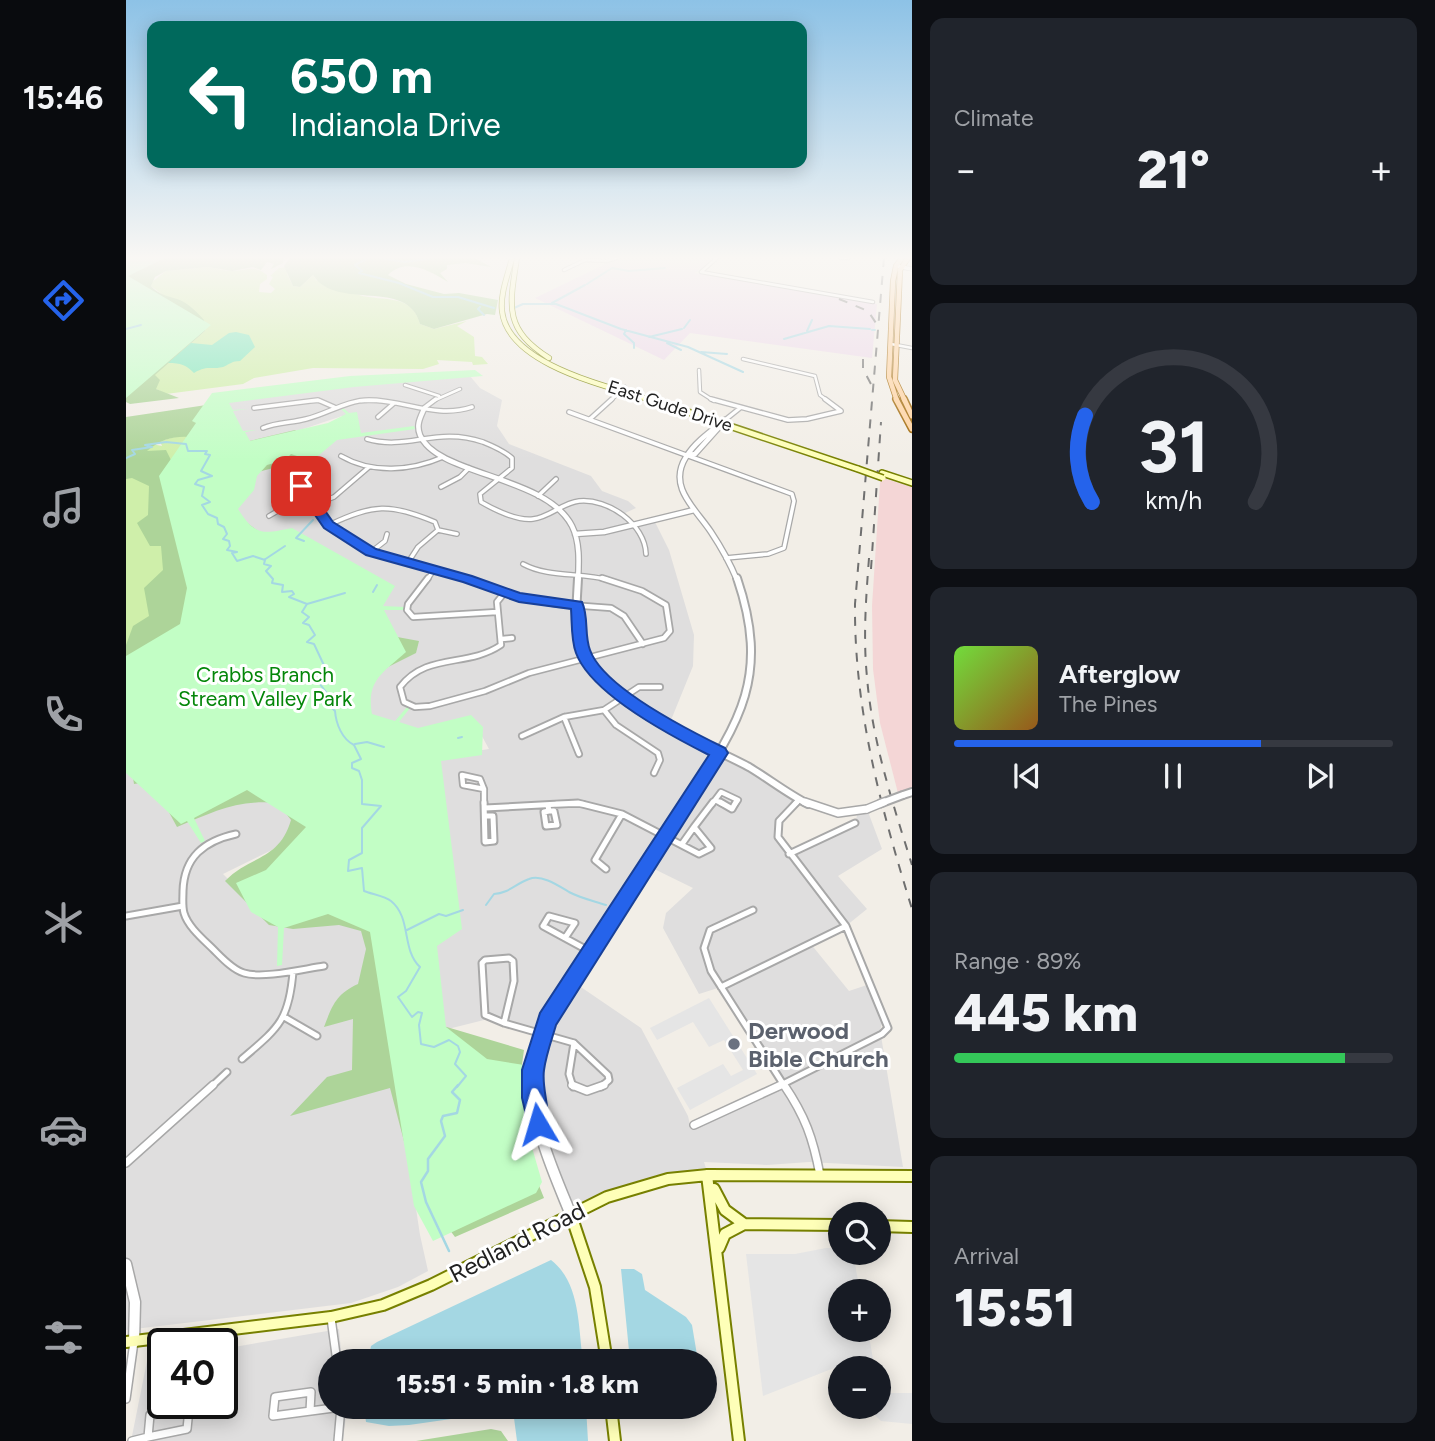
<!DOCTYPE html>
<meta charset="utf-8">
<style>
:root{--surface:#171b24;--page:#20242c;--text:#f1f3f6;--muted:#9ea1a6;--line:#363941;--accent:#2563eb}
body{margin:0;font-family:Figtree,sans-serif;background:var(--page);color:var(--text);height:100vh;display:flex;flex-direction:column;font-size:26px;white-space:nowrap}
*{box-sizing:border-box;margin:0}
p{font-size:23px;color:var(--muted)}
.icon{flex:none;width:38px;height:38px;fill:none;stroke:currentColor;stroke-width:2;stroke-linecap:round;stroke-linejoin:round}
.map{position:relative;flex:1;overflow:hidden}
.panel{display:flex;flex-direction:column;gap:18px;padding:18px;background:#0d0f14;width:523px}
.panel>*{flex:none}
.hud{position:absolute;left:21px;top:21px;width:660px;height:147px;border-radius:14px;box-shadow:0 4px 18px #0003;background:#00695c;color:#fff;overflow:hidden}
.fabs{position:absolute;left:702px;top:1202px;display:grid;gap:14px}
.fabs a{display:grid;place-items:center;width:63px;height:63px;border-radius:50%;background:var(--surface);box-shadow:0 4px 18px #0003;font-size:35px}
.speed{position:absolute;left:21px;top:1328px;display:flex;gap:14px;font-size:35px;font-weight:700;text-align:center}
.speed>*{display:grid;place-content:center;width:91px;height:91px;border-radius:50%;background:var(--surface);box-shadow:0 4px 18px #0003;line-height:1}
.speed .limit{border:4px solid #111;border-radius:10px;background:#fff;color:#111}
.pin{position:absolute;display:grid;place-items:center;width:60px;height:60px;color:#fff;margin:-30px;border-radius:14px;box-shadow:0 4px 10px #0006}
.me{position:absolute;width:77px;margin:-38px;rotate:353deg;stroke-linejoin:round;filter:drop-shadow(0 0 5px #0008)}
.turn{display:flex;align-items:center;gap:24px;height:147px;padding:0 28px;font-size:32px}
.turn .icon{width:91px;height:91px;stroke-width:2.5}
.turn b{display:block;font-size:49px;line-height:60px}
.big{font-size:52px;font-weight:800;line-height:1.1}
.panel .card{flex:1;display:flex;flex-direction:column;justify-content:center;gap:10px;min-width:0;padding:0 24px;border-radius:14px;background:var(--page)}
.panel .dial{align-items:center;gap:0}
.dial svg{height:182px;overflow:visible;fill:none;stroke:var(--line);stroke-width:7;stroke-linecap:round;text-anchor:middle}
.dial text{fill:var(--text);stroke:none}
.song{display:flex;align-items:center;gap:21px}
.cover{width:84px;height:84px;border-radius:10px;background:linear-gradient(135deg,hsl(100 70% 55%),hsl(30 70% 35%))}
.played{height:7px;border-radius:4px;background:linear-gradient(90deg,var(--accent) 70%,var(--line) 70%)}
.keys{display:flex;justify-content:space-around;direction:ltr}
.heat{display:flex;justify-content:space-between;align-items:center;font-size:38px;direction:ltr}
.charge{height:10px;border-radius:5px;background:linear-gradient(90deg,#34c759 89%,var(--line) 0)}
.trip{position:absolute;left:192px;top:1349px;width:399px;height:70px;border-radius:35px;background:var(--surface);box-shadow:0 4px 18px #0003;font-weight:800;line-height:70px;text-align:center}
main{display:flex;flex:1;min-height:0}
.tabs{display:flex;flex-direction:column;width:126px;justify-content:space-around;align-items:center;background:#090b0e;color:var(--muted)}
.tabs .icon{width:49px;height:49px}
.tabs .on{color:var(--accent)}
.tabs b{font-size:32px;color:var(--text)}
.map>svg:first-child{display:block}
</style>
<main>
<nav class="tabs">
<b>15:46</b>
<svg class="icon on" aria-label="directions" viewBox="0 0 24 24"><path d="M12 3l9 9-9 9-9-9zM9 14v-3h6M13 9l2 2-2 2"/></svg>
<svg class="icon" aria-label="music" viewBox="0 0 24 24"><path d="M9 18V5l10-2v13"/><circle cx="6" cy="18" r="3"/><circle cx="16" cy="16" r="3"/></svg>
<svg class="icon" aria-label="phone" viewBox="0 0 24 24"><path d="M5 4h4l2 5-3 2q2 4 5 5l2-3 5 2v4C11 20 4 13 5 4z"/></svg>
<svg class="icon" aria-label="climate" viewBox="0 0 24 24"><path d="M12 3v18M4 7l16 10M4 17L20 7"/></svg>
<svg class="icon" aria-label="car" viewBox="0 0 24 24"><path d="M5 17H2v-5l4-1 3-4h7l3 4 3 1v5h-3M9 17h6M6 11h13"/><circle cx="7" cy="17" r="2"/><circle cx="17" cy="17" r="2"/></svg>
<svg class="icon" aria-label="filters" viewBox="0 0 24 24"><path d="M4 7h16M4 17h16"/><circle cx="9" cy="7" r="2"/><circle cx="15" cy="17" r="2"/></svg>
</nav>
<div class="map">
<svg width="786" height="1441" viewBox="0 0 786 1441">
<rect width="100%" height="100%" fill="#f2eee7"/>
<path fill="#dfdede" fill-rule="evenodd" d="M344,376L354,388L376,400L371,426L383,444L465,476L476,491L502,501L510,508L497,514L508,525L528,520L543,550L568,635L567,666L543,725L624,767L674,799L653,821L651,831L663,854L729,823L732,812L741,809L756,849L712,876L741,909L720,926L684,943L723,991L741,985L756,1023L754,1030L777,1167L683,1162L641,1165L578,1162L582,1175L542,1179L445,1215L421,1155L407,1070L416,1034L362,1019L318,1030L307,944L311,757L363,749L345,716L287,731L241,714L106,507L127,470L235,431L216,416L174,430L116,443L89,404L194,388ZM520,865L567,888L540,913L537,928L573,994L595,987L658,1084L565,1129L562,1116L515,1028L446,981Z
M0,769L149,797L173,824L154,846L97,874L123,900L199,911L249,936L294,1235L302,1271L272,1287L225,1303L0,1330Z
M213,1329L216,1361L205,1362V1407H221L217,1441H5L21,1361L37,1359V1404H96V1349Z"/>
<path fill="#f4d6d6" d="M757,478L786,487V792L773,797L754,723L747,669L746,606L754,483Z"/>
<path fill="#ecd8e9" d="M492,258H588L569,273L751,304L746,358L564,333L538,360L409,298Z"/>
<path fill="#cfefaa" d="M82,267C90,268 98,271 106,271C121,271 128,264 141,275V279L134,284L133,292L145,293L149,289L143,284L147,277L144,276L153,268L162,267L161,274L167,286L174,287L187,275L190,280C204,285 219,291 233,295C258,302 286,293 294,324L308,329L341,321L331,326L348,337L349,356L356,357L362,364L347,365L346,362L311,360L313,364L297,369L187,368L128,378L117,384L40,394L30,389L28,375L79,331L37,295L25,286L26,282L40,271Z
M56,435L80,439L61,588L0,656V439L36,446L34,441Z"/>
<path fill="#add499" d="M0,258H158L157,263L145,269L148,264L141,262L135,270L127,267L106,271L82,267L40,271L29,277L25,286C33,296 45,296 56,301C64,305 72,313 78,320L79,331L29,375L34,380L30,389L53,398L4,404L0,402Z
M164,258H349L365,267L339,263L321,265V269L314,273L322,282C304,271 280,257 262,275L280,284L318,294L333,293L372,300L369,315L361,314L308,329L294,324C282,277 211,312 187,275L174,287L167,286L158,266Z
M87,404L96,408L115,443L169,430L178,437L203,439L185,458L132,472L125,489L108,513L144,540L121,546L99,538L96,523L104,508L97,509L111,493L98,487L104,475L94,461L93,450H84L80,439C56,435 40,435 21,451L40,450L46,462L53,461L61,469L56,479L71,517L83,530L84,553L95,556L94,568L112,576L149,619L143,635L170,653V666L155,678L168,686L152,734L176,728L217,660L203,618L178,599L124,549L146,542L202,576L236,624L255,634L293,641L290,653L238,679L234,710L255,726L249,762L277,766L303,759L329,926L313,932L286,813L269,806L245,846L273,844L286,899L288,965L304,977L314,1025L398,1050L392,1093L396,1143L418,1198L329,1237L289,1183L264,1088L164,1116L201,1077L226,1070L227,1019L198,1027C206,1006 210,994 232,984L240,949L235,931L213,925L167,929L143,925L99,881C124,855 153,861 165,820L152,803C112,799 87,812 51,827L26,781L8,784L5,764L28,736L24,725L15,721L0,727V645L7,626L23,616L18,588L37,570L35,546H24L11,523L22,515L23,486L6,478L0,479V417Z
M365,1429L375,1431L382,1441H290Z"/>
<path fill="#c2fec5" d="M0,258H39L2,276L85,325L0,398Z
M349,370L357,376L228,387L103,403L107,410L122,409L107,411L117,431L131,430L119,432L124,441L202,423L220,414L213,407L215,406L223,413L231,412L235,433L288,426L289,429L211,440L186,461L165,454L159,460L141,465L131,476L128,490L112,509C129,536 137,534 166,528L269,586L257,606L278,607V610H258L280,652C257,673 240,680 246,714L269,721L281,707L284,708L273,722L292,728L345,715L357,727L356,755L315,761L336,929L311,946L320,1027L361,1059L398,1065V1120L416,1182L410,1193L307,1241L288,1206L244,932L202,914L158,928L156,965L151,966L152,927L125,912L110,883L140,870L180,827L121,790L68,818L79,841L75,843L61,821L55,824L0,773V656L54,624L61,588L33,476L70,423L66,421L86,393L224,376Z"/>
<path fill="#7fe7bb" d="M110,332L123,335L129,347L114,361C106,361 104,364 97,367C84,370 82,365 68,373C60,365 55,363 42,363L65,343L86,345L103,333Z"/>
<path fill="#e5e5e5" d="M583,998L631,1074L564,1110L551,1088L597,1064L605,1076L617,1070L598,1040L583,1047L567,1022L531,1040L524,1028Z
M700,1248H714V1253H727L734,1291L714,1292V1330H742L748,1365L713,1366L637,1396L620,1254H669Z
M753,1393H786V1424L755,1421L741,1407H752Z"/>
<path fill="#a4d7e3" d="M425,1260C455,1283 452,1328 457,1361H242L245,1346L251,1342Z
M495,1269H508L516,1274L519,1290L560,1317L566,1325L572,1361H504Z
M238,1407H460L462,1441H391L388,1418L381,1411L283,1425L263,1426L240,1422Z"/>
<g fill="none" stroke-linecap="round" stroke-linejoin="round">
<path stroke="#a4d7e3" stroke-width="2" d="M242,258L229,265L236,271L233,273L273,283L307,297H332L368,308
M254,258L279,262L305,258
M461,284L486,268L503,271L539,268
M426,303L459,285
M354,307L352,309L358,315
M388,308L397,304H430L495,329L562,347L617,372
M558,328L564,320
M0,329L15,325
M500,330L498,334L508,343V348
M746,330H749
M681,331L686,320
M523,337L556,329
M658,339L703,326L744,329
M541,343L555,350
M575,352L601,354
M0,458L9,454L6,450L26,447L19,445L40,442L60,444L62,451H81L79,454L84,455L75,471L86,476L72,480L69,484L78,487L76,496L84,502L76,505L82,514L91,518L92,524L98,527L101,534L97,539L103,541L104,546L101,550L111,552L106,553L111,561L127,556L139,560L138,564L145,566L140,571L147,579L146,583L157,585L156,592L166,591L168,594L163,597L181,604L176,612L183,617L177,623L183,625L189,635L181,642L188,644L203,676L193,683L204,697L203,705L209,711C210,724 216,739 228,745L235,759L226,763V768L233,771L236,780V804L255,806L236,828V853L223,860L222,871L236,868L238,891C245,894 259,896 265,901C286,918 275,949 294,967L280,991L272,997L286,1017L292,1012L296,1013L293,1025L295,1044L308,1047L323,1040L332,1046L334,1052L329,1064L340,1076L331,1087
M178,541L170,538L187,520
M138,560L159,546
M247,592L251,585
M181,604L219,593
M332,738L336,737
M229,744L241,742L258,747
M360,905L368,894C383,893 389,884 403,879C416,874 433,886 443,892C454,898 468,901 480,905
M281,930L313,914L320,916L337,910"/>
<path stroke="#a4d7e3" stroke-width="2.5" d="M323,1251L300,1202L295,1182L302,1171V1159L319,1136L315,1121L317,1116L331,1113L334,1100L326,1092L332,1085"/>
<g stroke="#a8a8a8" stroke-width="4.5">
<path id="minor-far4" d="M591,258L575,272L747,302
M715,258H722
M438,270L459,260L481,261L490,258
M765,344L786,348
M617,359L689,376L694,395L702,401
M573,370L574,392L588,401
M279,385L313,396
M185,401H194
M235,401H254
M307,401L334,389
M484,401L499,387"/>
</g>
<g stroke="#a8a8a8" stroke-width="6">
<path id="minor-far3" d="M585,399L662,420L681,419L715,411L699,399
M128,408L192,400L208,407
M298,408L310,399
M443,412L666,494L668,501L658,548L642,554L600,558
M252,417L267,404
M464,419L486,399
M599,420L614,408
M137,428C151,422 166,423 180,419C201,414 221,400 243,400C279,400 310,419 346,407
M241,439C282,451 310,426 357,442C367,446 377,450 386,458V468L354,494L355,502C369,510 390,521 407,519C424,517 436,503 453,501C482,498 519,524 520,554
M215,456C246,474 285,471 317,457
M160,475C180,490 185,509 202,524C249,564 290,562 343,580
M315,487L334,477L343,468
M412,496L430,479
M187,505L208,497L243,467
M143,516L162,505L184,498
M203,525C247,504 264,503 309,522L312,530L292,547L281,564
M312,530L331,534
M245,552L259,541L261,534
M397,564C423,578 454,572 483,580
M301,580L308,570"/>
</g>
<g stroke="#a8a8a8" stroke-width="8">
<path id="minor-far2" d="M302,578L282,604L281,610L287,617L371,612
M338,578L393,597L431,604L485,608L498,616L517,644
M379,592L371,602L375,645C341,668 301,652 274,687L278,702L289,707L304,706L359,691L403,673L538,638L544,631L540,605L516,591L476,578
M376,639L386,638
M478,710L490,725L532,753L534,760L528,773
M438,717L453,754
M396,736L438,717L478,710L513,687H534
M336,775L354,779L358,789L337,785Z
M358,789V804
M589,800L597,804
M430,804H457
M586,804L595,792L612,800L609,804
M669,804L673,800"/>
</g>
<g stroke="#a8a8a8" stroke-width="9">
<path id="minor-far1" d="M358,802L359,842L368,841L367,816H359
M594,802L606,809L610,802
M422,806L423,811
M359,808L452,803L496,814L573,854L585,848L568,827L587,802
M423,811H428L431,825L420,826L418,812Z
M110,834C78,841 58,857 57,891C57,898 56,906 58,913C62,927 78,940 88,950C96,958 107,970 118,973C137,979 177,969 198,966
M556,844L568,827
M663,854L729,823
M480,869L469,860L496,814
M627,910L584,930L578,948L585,971L659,1087
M0,916L57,906
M423,916L449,923L439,938L417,926Z
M439,938L463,951
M383,958L387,961L388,981L378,1023L359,1015L356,963L359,960Z
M595,987L720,926
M160,1018L191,1036
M378,1023L448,1043
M448,1043L482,1075L483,1080L475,1087
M116,1059C152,1028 163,1021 167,972
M85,1087L101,1072
M447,1087L443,1074L448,1043
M651,1087L756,1034L762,1028L720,926L652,837L653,821L671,802"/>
</g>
<g stroke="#a8a8a8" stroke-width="10">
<path id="minor" d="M446,1085L461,1091L478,1085
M658,1085C679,1116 687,1138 694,1175
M568,1125L655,1085
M0,1163L87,1085
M205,1318L211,1362
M0,1399L8,1342
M63,1409L61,1429L22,1437L24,1415Z
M184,1411L185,1392L149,1397L147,1416L215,1407L212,1441
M6,1441L22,1437"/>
</g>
<g stroke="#a8a8a8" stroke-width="5">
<path id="tertiary-far4" d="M770,266L786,269"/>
</g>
<g stroke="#a8a8a8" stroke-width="7">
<path id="tertiary-far3" d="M298,409C294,418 290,425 294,435C311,476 420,475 446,526C454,542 453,562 452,580
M599,420C585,431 569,442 560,457C541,487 570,509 585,532C595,547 604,563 611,580
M564,455L569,454L595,425
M449,534L478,532L568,510"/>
</g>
<g stroke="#a8a8a8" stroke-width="10">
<path id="tertiary-far2" d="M452,578C451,602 447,630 457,653C483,710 571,739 623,767C643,779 662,794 682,804
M777,795L786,792
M560,804C613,723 645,678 611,578"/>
</g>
<g stroke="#a8a8a8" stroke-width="10">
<path id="tertiary-far1" d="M679,802L712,813L741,809
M407,1087L410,1051L427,1007L561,802"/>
</g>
<g stroke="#a8a8a8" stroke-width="13">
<path id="tertiary" d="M407,1085C408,1130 428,1173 445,1215
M0,1264L9,1302L8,1342"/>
</g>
<g stroke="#778000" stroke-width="6">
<path id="secondary-far2" d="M386,258C382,275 374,294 376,311C382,366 486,387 528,401
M391,258C383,307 378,329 423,358"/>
</g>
<g stroke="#778000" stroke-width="8">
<path id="secondary-far1" d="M523,399L732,469
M756,473L786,483"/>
</g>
<g stroke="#778000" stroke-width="14">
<path id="secondary" d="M581,1175L613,1441
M588,1189L599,1210L618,1224L714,1225
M445,1215L469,1287L481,1362
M752,1226L786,1227
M593,1248L599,1234L618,1224
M0,1342L205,1317L257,1305L305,1285L481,1197L542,1179L582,1175L786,1176
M485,1407L489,1441"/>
</g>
<g stroke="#9e6400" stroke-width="6">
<path id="primary-far1" d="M771,401L763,377L767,281L770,266L776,258
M779,401L769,380L774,270L782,258"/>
</g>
<g stroke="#9e6400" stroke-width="8">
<path id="primary" d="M770,399L786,429
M778,399L786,416"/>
</g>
<use href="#minor-far4" stroke="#fff" stroke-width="2.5"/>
<use href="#minor-far3" stroke="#fff" stroke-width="3.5"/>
<use href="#minor-far2" stroke="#fff" stroke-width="4.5"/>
<use href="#minor-far1" stroke="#fff" stroke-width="5"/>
<use href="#minor" stroke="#fff" stroke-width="7"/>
<use href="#tertiary-far4" stroke="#fff" stroke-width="3.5"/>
<use href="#tertiary-far3" stroke="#fff" stroke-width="4.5"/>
<use href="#tertiary-far2" stroke="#fff" stroke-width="6"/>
<use href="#tertiary-far1" stroke="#fff" stroke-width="7"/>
<use href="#tertiary" stroke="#fff" stroke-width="10"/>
<use href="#secondary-far2" stroke="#feffb8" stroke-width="4.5"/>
<use href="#secondary-far1" stroke="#feffb8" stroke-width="5"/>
<use href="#secondary" stroke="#feffb8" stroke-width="10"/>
<use href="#primary-far1" stroke="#ffd29f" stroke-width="4.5"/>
<use href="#primary" stroke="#ffd29f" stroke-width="5"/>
<path stroke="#6f6f6f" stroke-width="2" stroke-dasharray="9 9" stroke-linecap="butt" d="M758,258L729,604C728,710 755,808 786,909
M713,299L742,311L752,326
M737,359V369L747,388
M743,558C740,598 737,637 741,677C746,741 767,804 786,865
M745,569L755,422"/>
<g stroke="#a8a8a8" stroke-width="10" stroke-linecap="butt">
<path id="tertiary-bridge-far1" d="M753,804L777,795"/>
</g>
<g stroke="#a8a8a8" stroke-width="10" stroke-linecap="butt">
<path id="tertiary-bridge" d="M741,809L758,802"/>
</g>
<g stroke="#778000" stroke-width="8" stroke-linecap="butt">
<path id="secondary-bridge" d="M732,469L757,478"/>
</g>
<use href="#tertiary-bridge-far1" stroke="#fff" stroke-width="6"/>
<use href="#tertiary-bridge" stroke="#fff" stroke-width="7"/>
<use href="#secondary-bridge" stroke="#feffb8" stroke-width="5"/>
</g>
<linearGradient id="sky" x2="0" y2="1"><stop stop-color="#8dc2e6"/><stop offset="0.56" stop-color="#f9f7f4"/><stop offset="1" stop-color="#f9f7f4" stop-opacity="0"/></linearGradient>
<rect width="786" height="460" fill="url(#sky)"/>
<path fill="#2563eb" stroke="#184099" stroke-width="2" d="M175,483L180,484L207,522L250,549L346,576L394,593L456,602C463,617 458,635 464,650C477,687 564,731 599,748L602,753L430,1025C426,1039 420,1055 418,1070C415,1090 427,1114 419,1132L412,1136L404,1132L396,1098V1070L414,1013L583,755C545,736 465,694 450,653C445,640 446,622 445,609L393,602L337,582L240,555L198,528L169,486Z"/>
<circle fill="#6b7280" stroke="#fff" stroke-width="2.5" cx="608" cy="1044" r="7"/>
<g text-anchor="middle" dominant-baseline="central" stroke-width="6" stroke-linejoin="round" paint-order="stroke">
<g font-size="18" fill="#212121" stroke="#fff">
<text transform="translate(544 406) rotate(18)">East Gude Drive</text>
</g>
<g font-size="21" fill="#048609" stroke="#fff">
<text x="139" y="674">Crabbs Branch<tspan x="139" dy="24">Stream Valley Park</tspan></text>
</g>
<g font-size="24" font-weight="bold" fill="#5b616d" stroke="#fff" text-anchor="start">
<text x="622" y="1030">Derwood<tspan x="622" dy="28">Bible Church</tspan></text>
</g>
<g font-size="24" fill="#212121" stroke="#fff">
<text transform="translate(391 1242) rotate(-27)">Redland Road</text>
</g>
</g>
</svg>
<div class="fabs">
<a><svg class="icon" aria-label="search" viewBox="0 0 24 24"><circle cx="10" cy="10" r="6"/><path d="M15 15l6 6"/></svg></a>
<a>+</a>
<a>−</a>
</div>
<div class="speed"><div class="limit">40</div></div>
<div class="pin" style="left:175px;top:486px;background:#d93025"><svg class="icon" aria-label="arrive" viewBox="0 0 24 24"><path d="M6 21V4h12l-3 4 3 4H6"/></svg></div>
<svg class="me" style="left:412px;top:1124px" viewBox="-20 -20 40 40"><path d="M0-17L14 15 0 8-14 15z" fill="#2563eb" stroke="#fff" stroke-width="4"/></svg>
<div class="trip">15:51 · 5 min · 1.8 km</div>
<div class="hud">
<div class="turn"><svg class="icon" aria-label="left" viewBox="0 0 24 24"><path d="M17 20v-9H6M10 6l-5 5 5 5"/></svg><div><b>650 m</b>Indianola Drive</div></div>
</div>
</div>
<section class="panel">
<div class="card"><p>Climate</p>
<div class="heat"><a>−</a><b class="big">21°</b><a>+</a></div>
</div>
<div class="card dial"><svg viewBox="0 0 100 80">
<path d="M14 69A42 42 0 1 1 86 69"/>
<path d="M14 69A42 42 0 0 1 11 31" stroke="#2563eb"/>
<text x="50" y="56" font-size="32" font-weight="700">31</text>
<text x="50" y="72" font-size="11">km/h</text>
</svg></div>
<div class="card">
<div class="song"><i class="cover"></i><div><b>Afterglow</b><p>The Pines</p></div></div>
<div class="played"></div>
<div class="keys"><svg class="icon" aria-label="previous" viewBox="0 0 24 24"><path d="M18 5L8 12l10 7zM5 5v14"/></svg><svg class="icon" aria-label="pause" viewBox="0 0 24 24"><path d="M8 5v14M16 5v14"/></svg><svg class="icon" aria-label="next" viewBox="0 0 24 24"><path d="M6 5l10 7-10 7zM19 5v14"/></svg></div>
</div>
<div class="card"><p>Range · 89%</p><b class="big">445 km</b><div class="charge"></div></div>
<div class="card"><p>Arrival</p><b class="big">15:51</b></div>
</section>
</main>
